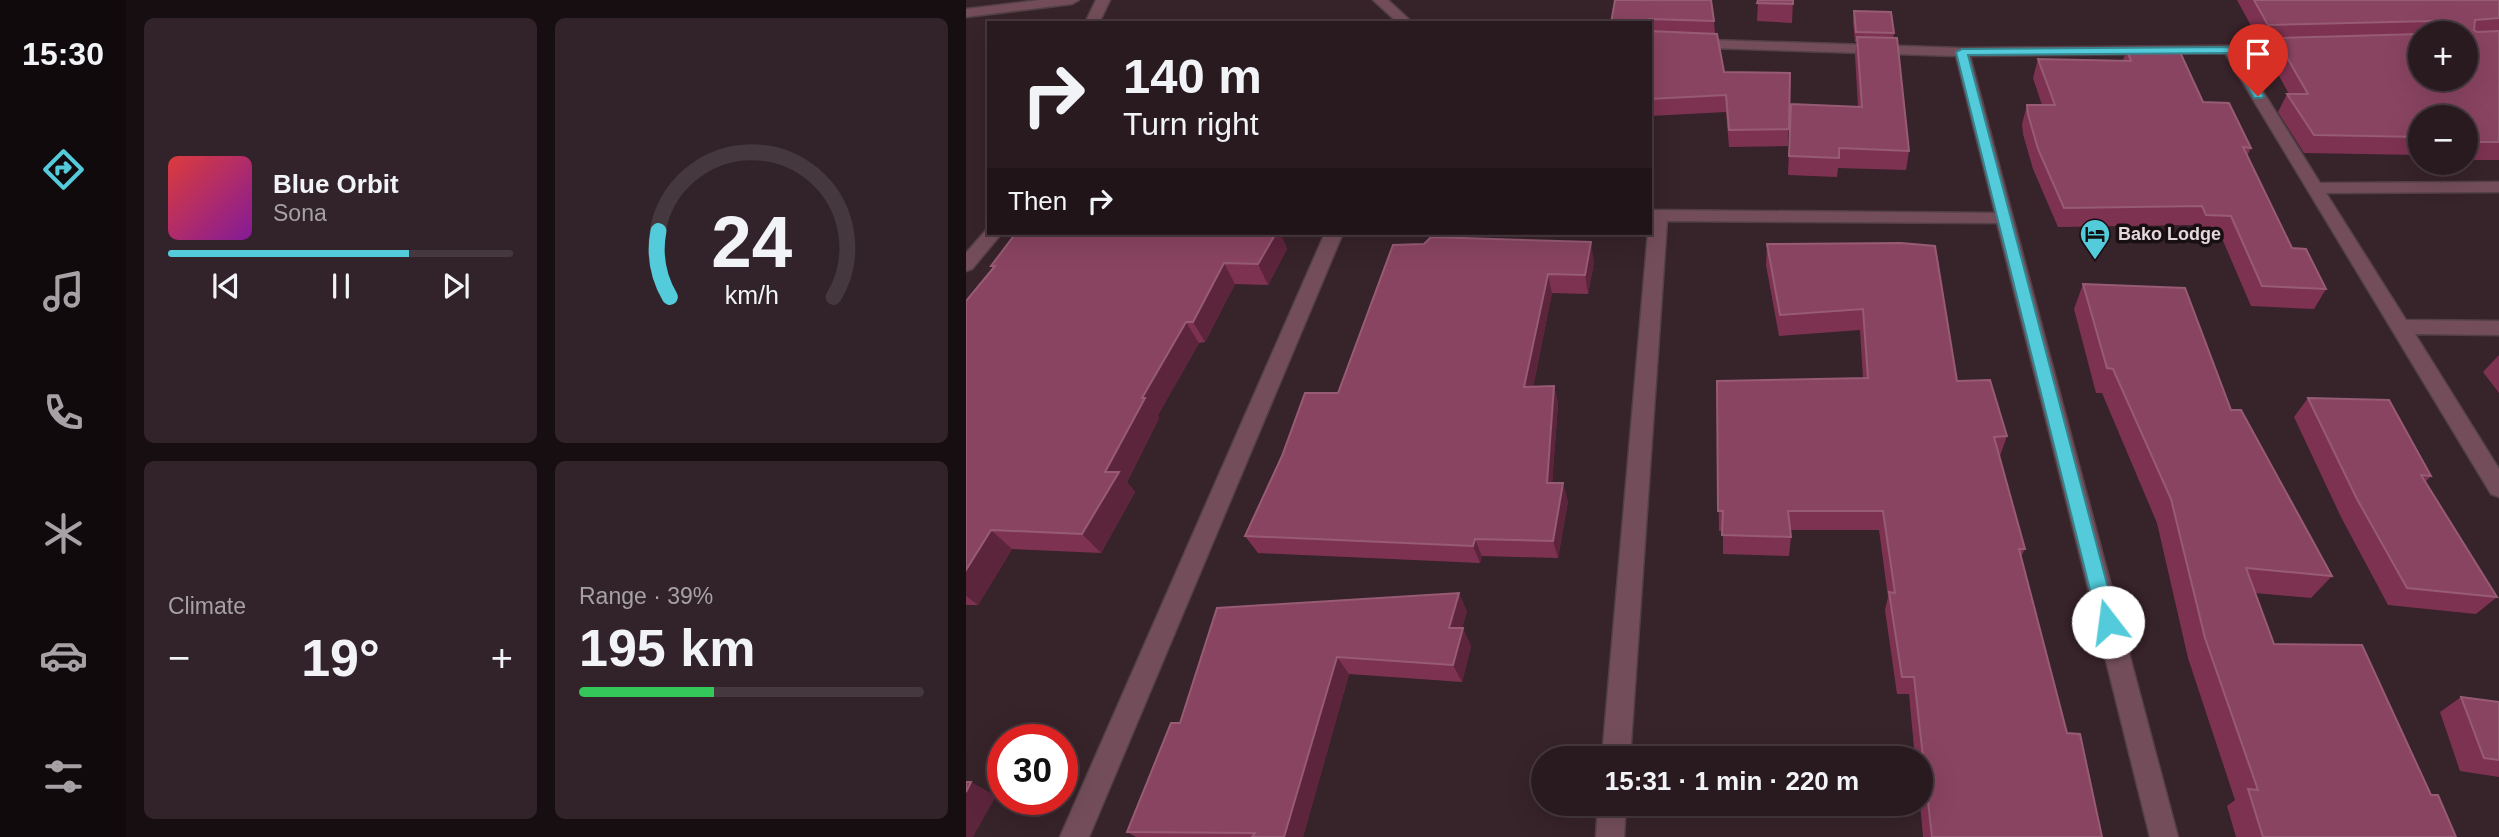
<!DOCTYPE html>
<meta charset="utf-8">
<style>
:root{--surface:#291a20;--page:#312329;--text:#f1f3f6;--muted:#a5a1a5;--line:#45383e;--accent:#53cbdb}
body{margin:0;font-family:Helvetica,sans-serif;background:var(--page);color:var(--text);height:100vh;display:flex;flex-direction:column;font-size:26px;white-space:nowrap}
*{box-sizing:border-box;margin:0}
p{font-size:23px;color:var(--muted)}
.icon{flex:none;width:38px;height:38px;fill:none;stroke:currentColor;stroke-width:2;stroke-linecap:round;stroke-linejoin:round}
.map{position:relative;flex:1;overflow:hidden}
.details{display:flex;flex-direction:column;gap:18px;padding:18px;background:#170e12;width:840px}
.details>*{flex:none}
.top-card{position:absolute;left:21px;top:21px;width:665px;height:214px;border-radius:0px;box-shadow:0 7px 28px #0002,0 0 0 2px var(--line);background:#291a20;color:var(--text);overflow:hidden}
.controls{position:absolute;left:1442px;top:21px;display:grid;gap:14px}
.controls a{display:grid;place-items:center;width:70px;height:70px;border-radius:50%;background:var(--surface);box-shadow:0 7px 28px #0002,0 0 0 2px var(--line);font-size:35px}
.speed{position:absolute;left:21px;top:724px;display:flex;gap:14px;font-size:35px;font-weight:700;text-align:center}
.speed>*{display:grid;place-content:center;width:91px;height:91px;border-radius:50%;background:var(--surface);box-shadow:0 7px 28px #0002,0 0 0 2px var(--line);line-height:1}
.speed .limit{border:10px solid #d22;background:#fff;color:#111}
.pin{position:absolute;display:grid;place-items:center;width:60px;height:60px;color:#fff;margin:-72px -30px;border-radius:50% 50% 50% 0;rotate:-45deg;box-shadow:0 0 7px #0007}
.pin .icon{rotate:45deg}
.me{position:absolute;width:77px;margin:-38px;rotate:345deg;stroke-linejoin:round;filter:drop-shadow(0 0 5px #0008)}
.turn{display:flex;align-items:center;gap:24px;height:147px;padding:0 21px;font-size:32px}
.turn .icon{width:91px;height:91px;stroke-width:2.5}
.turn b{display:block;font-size:49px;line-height:60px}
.then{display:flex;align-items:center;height:66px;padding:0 21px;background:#0003;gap:14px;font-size:26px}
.big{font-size:52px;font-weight:800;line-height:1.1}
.details .card{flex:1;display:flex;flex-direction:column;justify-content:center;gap:10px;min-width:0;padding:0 24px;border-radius:10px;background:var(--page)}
.details .dial{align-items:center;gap:0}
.dial svg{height:182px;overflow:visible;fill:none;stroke:var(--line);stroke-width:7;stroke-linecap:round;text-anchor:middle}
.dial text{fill:var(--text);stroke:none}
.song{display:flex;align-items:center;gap:21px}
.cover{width:84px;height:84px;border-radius:10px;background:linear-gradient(135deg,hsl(0 70% 55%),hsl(290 70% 35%))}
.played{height:7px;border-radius:4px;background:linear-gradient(90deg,var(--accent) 70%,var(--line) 70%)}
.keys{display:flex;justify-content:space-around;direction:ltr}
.heat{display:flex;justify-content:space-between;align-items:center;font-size:38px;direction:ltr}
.charge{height:10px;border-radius:5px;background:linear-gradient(90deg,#34c759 39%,var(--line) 0)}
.details .tiles{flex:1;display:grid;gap:18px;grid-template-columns:repeat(2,1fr)}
.trip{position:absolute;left:565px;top:746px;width:402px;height:70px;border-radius:35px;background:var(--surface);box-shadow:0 7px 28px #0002,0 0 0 2px var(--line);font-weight:800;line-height:70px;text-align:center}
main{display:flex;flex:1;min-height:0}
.dock{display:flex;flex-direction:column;width:126px;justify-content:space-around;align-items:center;background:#100a0d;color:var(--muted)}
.dock .icon{width:49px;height:49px}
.dock .current{color:var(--accent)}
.dock b{font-size:32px;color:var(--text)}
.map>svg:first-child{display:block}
</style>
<main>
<nav class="dock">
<b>15:30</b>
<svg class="icon current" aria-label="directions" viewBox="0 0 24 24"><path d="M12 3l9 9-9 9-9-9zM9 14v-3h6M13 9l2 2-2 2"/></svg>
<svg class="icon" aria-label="music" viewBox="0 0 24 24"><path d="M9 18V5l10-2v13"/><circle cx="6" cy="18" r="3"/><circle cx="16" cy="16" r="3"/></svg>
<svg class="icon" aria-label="phone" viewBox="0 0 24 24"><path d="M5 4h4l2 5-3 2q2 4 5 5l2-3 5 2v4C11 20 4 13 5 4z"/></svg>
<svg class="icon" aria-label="climate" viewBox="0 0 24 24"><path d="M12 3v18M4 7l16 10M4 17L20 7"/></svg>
<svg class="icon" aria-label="car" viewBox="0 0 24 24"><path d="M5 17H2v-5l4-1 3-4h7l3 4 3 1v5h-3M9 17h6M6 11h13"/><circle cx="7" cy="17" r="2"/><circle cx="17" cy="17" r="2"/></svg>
<svg class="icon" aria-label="filters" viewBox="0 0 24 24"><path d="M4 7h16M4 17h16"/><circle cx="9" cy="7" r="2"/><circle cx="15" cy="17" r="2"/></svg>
</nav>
<section class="details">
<div class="tiles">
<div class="card">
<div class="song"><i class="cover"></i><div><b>Blue Orbit</b><p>Sona</p></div></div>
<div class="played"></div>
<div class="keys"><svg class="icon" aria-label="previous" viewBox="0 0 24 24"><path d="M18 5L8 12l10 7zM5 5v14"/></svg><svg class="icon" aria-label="pause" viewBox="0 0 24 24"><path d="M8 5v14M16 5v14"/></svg><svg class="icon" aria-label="next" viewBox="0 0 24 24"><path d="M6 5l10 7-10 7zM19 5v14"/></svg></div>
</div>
<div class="card dial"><svg viewBox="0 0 100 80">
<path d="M14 69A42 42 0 1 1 86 69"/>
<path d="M14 69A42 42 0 0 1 9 40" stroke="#53cbdb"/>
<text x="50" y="56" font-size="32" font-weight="700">24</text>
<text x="50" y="72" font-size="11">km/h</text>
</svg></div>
<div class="card"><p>Climate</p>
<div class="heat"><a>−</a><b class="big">19°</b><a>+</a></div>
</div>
<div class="card"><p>Range · 39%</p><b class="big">195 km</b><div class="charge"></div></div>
</div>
</section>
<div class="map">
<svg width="1533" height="837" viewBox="0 0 1533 837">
<rect width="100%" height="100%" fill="#37232a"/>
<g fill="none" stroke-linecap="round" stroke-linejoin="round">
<g stroke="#534046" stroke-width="3">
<path id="minor" d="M74,0H113L106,4L0,17V9Z
M130,0H144L133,23H119Z
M407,0H422L447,23H432Z
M684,38L996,48L1338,45L1340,48L1333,52L1273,53L1354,183L1533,182V192L1360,193L1440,320L1533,321V335L1449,334L1533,469V497L1525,494L1259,53L1004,56L1212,837H1184L1031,223L701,221L664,758H636L684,210L1029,213L990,56L684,46Z
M21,229L23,233H36L6,269L0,271V253Z
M359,233H377L123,837H94Z
M632,803H660L658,837H630Z"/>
</g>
<use href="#minor" fill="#734e5a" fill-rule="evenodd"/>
</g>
<path fill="#7e3252" d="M649,0L748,21L749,34L758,72L824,73L822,146L763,147L760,112L684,116V23H645Z
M792,0H827L826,23L791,21Z
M1271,0H1533V160H1500V117H1454V155L1338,153L1312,112L1321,94H1323L1302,56L1308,42H1294Z
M888,11L928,33L927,38L943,151L940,170L872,168L871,177L822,175L825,104L892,107L889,55L891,42H889L887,21Z
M1161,50L1237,102L1285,148L1281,156L1326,248L1360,289L1348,309L1285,306L1255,236L1230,235L1227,225L1092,227L1067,169L1057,134L1056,124L1061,105H1076L1067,78L1072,59L1157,60Z
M310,233H314L321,249L302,285L269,284L239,342L233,343L192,415L193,418L161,482L169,492L135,553L46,549L12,605H0V300L27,269L25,266Z
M935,243L991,381L1041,436L1034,456L1059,549L1055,557L1101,733L1136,837H957L954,803H956V758H949L943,694H931L919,610L922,597L913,530H824L825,537L823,556L757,554V531H753L751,381L897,378L894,330L813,336L800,265L801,244Z
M427,245L628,262L622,294L586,293L567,387L588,386L592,404L586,483L602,501L592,558L516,556L514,563L292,553L279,536L372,393Z
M1117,284L1265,410L1366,576L1345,598L1289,593L1308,644L1465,795L1490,837H1270L1261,806L1269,800L1222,658L1191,523L1136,393H1130L1108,309Z
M1533,355V393L1517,372Z
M1342,398L1465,476L1459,482L1531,597L1510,614L1422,605L1375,517L1328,417Z
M251,608L501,611L496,628L505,646L496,682L383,674L337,837H170L161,832L214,723Z
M1495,697L1533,702V777L1494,771L1474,712Z"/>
<path fill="#5d253c" d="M310,233H314L321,249L302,285L292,264Z
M625,242L628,262L622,294L619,275Z
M258,263L269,284L239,342L227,322Z
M582,274L586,293L563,406L558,387Z
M220,322L233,343L192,415L193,418L161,482L169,492L135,553L116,534L139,472L176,398Z
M588,386L592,404L585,500L581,483Z
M597,483L602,501L592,558L587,541Z
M25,530L46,549L12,605L0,596V570Z
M509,539L516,556L514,563L507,546Z
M493,593L501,611L491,645L483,628Z
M497,628L505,646L496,682L487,665Z
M371,657L383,674L337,837H318Z
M5,782L30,796L7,837H0V792Z"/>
<path fill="#894461" stroke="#975b74" stroke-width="2" d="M649,0H745L748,21L683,19L680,23H645Z
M792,0H827V4L791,3Z
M1288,0H1533V18L1509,20L1508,30L1511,32L1533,31V142H1500V117H1454V137L1348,135L1321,94H1342L1310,38L1454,34V79H1500V33H1464L1467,31L1466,21L1302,25Z
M888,11L925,12L928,33L890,32Z
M684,31L751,34L758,72L824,73L823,129L763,130L760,95L684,99Z
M891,37L931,38L943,151L873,148V158L823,156L825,104L896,107Z
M1161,50L1214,52L1237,102L1263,103L1285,148L1277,147L1326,248L1340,249L1360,289L1296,286L1265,216L1240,215L1236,206L1098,208L1072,149L1062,114L1061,105H1089L1072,59L1165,61Z
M50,233H310L292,264L258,263L227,322H220L176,398H179L139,472H153L116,534L25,530L0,570V301L29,266H25Z
M465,237L625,242L619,275L582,274L558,387L588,386L581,483H597L587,541L509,539L507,546L279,536L316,456L339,393H372L427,245L458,244Z
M935,243L969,246L991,381L1024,380L1041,436L1028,437L1059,549H1053L1101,733L1114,734L1136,837H966L948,677H936L923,592L929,593L917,511H822L825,537L756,535L757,511H752L751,381L902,378L897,309L814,315L801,244Z
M1117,284L1219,288L1265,410H1275L1366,576L1280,568L1308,644L1396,645L1465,795H1472L1490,837H1297L1282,789L1292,790L1239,638L1205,499L1147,369L1141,368Z
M1342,398L1423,400L1465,476L1455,475L1531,597L1441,588L1391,499Z
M493,593L483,628H497L487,665L371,657L318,837H286L289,833L161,832L205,723H214L251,608Z
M1495,697L1533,702V760L1518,758Z
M0,782H5L0,792Z"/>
<path fill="#53cbdb" stroke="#36848e" stroke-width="2" d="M1264,47L1270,50L1298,96L1296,98H1288L1261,53L1002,55L1151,622L1148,628L1142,630L1135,628L1132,622L990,52L996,49Z"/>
<defs>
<g id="hotel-pin" transform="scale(1.575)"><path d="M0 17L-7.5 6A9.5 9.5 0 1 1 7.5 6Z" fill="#53cbdb" stroke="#180f12"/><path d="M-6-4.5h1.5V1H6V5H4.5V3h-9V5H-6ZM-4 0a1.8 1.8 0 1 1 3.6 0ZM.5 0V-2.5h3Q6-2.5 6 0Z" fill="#111"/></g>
</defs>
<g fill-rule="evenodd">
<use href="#hotel-pin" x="1129" y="234"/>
</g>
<g text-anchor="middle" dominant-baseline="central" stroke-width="7" stroke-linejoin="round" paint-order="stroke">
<g font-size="18" font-weight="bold" fill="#e5d7db" stroke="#180f12" text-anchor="start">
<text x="1152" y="234">Bako Lodge</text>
</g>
</g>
</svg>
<div class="controls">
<a>+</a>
<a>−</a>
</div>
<div class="speed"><div class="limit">30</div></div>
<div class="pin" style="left:1292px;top:96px;background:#d93025"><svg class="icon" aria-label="arrive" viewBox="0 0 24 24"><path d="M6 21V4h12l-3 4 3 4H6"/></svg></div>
<svg class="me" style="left:1142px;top:622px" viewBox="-20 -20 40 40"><circle r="19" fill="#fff"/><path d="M0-13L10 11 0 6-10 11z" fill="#53cbdb"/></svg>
<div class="trip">15:31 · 1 min · 220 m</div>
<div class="top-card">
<div class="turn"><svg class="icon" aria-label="right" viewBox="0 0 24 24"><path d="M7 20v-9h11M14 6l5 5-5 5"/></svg><div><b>140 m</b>Turn right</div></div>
<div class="then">Then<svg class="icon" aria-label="right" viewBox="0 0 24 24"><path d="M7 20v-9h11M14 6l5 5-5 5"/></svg></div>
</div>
</div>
</main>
